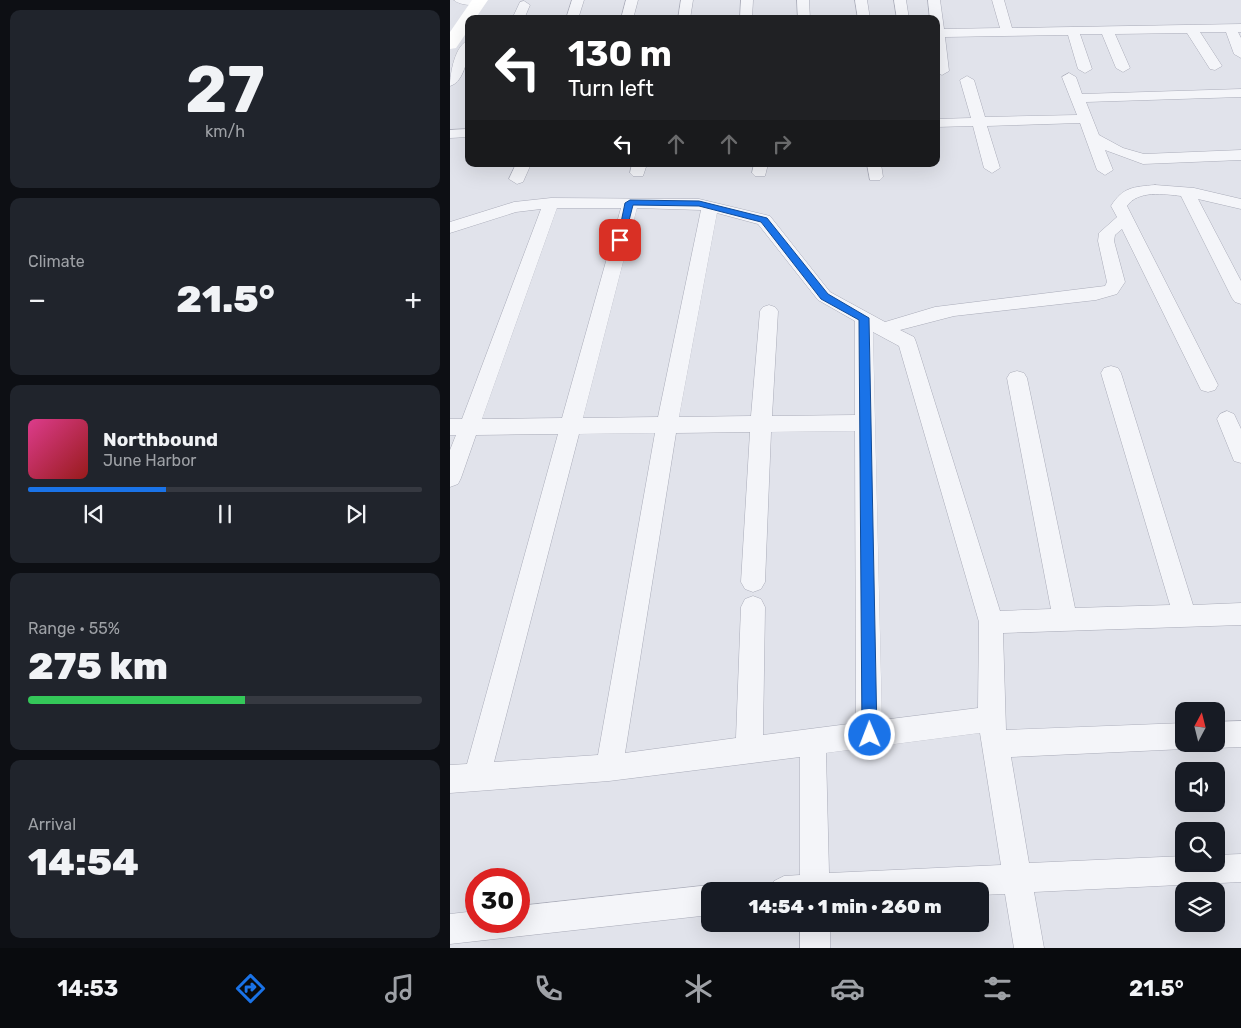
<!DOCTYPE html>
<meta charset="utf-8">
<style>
:root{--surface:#171b24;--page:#20242c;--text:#f1f3f6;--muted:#9ea1a6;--line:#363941;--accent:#1a73e8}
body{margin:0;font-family:Rubik,sans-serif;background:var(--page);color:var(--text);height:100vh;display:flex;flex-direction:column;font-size:19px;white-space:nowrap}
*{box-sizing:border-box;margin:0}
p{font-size:16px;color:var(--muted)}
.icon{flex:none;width:28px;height:28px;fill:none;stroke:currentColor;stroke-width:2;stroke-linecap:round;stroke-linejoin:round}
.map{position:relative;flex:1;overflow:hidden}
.sheet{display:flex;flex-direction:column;gap:10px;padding:10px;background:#0d0f14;width:450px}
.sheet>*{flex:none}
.guide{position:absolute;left:15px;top:15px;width:475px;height:152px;border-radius:10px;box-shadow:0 5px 20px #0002;background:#202124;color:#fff;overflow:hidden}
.needle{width:32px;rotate:7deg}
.fabs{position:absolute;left:725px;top:702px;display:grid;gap:10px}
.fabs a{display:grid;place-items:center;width:50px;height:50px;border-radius:10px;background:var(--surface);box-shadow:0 5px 20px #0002;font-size:25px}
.speed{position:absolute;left:15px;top:868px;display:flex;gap:10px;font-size:25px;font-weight:700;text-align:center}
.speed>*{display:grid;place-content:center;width:65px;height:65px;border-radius:50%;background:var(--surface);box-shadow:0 5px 20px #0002;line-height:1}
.speed .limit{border:8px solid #d22;background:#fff;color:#111}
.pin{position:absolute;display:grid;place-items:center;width:42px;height:42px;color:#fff;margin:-21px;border-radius:10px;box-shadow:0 2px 8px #0006}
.me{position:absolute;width:55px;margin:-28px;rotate:359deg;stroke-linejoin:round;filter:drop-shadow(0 0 4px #0008)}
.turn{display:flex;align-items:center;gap:18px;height:105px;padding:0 20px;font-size:22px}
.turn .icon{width:65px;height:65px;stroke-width:2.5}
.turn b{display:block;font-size:35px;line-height:42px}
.lanes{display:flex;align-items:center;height:48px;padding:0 20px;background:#0003;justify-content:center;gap:25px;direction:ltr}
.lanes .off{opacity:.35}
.big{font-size:38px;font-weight:800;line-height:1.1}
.sheet .card{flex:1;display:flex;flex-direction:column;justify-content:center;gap:8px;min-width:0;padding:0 18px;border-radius:10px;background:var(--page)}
.sheet .dial{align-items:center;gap:0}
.dial b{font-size:65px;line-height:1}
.song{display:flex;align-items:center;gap:15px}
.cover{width:60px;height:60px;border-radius:8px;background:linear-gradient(135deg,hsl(330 70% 55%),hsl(0 70% 35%))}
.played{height:5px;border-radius:2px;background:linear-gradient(90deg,var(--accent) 35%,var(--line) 35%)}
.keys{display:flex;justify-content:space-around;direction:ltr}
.heat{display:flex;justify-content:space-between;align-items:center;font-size:28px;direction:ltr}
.charge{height:8px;border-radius:4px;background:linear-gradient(90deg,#34c759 55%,var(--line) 0)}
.trip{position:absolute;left:251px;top:882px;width:288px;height:50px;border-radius:10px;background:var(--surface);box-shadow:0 5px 20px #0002;font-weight:800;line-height:50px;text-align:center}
.tab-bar{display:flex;height:80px;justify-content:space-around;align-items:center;background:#090b0e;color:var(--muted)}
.tab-bar .icon{width:35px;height:35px}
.tab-bar .current{color:var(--accent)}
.tab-bar b{font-size:22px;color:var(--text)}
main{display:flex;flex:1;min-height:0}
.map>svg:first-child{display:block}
</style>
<main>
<section class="sheet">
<div class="card dial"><b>27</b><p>km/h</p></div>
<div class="card"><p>Climate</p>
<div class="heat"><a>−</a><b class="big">21.5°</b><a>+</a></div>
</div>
<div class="card">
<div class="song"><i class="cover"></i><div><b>Northbound</b><p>June Harbor</p></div></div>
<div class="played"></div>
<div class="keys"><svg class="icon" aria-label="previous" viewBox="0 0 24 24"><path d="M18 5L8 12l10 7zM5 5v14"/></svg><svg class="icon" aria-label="pause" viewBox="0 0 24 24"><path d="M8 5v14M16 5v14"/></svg><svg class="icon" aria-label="next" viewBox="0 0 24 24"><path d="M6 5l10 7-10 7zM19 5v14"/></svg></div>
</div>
<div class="card"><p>Range · 55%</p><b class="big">275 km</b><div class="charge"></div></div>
<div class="card"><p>Arrival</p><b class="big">14:54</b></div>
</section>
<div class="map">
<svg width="791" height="948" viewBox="0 0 791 948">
<rect width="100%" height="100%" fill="#e1e3eb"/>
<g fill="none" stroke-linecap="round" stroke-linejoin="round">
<g stroke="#aaacb9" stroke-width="1">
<path id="street" d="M4,0H35L36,1C30,7 10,6 4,0Z
M122,0H134L128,19H116Z
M176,0H188L183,19H171Z
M231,0H243L240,19H228Z
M291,0H303L302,19H290Z
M347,0H359L360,19H348Z
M405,0H417L420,19H408Z
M444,0H456L459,19H447Z
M478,0H490L494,29L550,28L542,0H554L562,28L791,24V32H788L791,38V58L784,54L776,32H750L772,66L765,70L760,69L737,33L665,34L680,68L673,72L666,68L652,34H630L642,69L635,73L628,69L618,35L495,37L499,71L492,75L486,72V19H480Z
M74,1L80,5L74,19H62L70,2Z
M19,40C19,53 15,82 0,86C0,74 5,44 19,40Z
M619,73L626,77L632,94L791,89V97L636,102L649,135L673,148L694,154L791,150V160L693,164L655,150L663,170L655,175L647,170L630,123L537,126L550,168L542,173L534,168L523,126L486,127V119L521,118L510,80L517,76L524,80L535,117L627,115L612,77Z
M19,129V137L0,138V130Z
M66,164H81L73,182L67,184L59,179Z
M182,164H197L193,176H183L180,173Z
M304,164H318L315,176H305L302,173Z
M417,164H431L433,177L430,180H420Z
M705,185L744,188L791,199V209L748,199L791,281V304L785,302L782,298L731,196C714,194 688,190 677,206L768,385L765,390L758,392L751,390L672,229L665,235L664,241L675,282L667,294L646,300L504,316L450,330L464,337L466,342L550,611L601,609L557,378L560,373L567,371L574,373L577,378L625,608L720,605L651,373L654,368L661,366L668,368L671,373L743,605L791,603V625L553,633L556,730L734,723V744H744L734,749L561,757L579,863L734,856V864H766V855L791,854V882L584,892L594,948H564L555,894L530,895V891H319L324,881L334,876L350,875V757L159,781L0,793V765L17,764L108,434L26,435L11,478L8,484L0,487V450L6,435H0V419H12L91,209L66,212L0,233V222L64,202L101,198L249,199L320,216L380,292L435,322L485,307L655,286L657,282L648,241L649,233L667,217L661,206C673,187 683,187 705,185ZM107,208H171L112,418L32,419ZM187,208L251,210L208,417L133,418ZM267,213L308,224L368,300L405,321V415L322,416L328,311L325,307L319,305L313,307L310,311L301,416L229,417ZM423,332L449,346L529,622L528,708L432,720ZM405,431L406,723L313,735L315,607L311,599L303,596L295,599L291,607L286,738L175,753L226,433L300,432L291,582L295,589L303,592L311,589L315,582L321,432ZM205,433L148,755L44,762L129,434ZM530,733L551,865L379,873L376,753Z
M777,411L784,414L791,429V463L784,461L767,419L770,414Z
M791,721V747L766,748L757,744H766V722Z
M260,885L271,891H260V915L0,944V914L26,911V921H69V906Z
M350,924H380V948H350Z"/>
</g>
<use href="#street" fill="#f4f5f9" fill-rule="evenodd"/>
<path fill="#fff" fill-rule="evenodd" d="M22,0H38L25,19H19V29L6,48L0,49V32Z"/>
</g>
<path fill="#1a73e8" stroke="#114b97" d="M180,200L249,201L317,218L378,294L419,318L427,735L424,740L420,742L415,740L412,735L409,320L371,299L311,222L249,206L183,205L174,240L167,242L175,203Z"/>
</svg>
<div class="fabs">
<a><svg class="needle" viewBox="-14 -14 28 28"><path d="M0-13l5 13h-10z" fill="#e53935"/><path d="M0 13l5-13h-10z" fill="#9ea1a6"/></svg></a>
<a><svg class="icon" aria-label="sound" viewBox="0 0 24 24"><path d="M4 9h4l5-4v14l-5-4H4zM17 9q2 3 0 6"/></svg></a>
<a><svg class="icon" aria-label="search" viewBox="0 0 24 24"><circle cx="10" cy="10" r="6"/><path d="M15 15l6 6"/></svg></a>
<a><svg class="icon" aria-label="layers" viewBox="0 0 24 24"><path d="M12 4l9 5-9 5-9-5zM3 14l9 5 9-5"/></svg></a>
</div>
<div class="speed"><div class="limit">30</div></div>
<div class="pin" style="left:170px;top:240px;background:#d93025"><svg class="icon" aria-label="arrive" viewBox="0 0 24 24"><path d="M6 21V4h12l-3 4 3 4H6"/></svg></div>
<svg class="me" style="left:420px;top:735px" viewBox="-20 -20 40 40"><circle r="17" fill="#1a73e8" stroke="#fff" stroke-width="3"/><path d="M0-11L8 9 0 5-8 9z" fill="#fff"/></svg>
<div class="trip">14:54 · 1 min · 260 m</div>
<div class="guide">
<div class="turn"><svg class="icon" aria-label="left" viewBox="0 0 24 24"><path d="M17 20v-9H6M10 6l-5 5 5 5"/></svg><div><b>130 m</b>Turn left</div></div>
<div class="lanes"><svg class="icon" aria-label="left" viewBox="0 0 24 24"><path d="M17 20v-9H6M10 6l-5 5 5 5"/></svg><svg class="icon off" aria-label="ahead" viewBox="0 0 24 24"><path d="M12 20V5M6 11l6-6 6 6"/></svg><svg class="icon off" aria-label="ahead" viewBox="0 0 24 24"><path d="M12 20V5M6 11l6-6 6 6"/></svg><svg class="icon off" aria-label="right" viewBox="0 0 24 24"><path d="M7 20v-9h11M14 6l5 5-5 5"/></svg></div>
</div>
</div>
</main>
<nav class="tab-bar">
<b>14:53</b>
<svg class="icon current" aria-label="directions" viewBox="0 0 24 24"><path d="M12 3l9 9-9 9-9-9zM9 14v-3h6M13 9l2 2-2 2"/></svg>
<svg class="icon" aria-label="music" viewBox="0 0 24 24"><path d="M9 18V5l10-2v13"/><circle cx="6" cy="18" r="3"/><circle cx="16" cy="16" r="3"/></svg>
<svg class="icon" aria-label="phone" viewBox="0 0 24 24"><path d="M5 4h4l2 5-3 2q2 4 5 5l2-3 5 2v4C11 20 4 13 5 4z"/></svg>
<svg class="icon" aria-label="climate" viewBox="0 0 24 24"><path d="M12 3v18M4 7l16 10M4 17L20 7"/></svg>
<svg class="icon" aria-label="car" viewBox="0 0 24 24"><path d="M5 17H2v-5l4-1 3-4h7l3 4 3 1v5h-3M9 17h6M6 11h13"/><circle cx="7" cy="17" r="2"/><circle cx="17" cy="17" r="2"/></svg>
<svg class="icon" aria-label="filters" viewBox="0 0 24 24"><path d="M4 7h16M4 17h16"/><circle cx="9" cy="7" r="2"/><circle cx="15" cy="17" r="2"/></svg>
<b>21.5°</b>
</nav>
